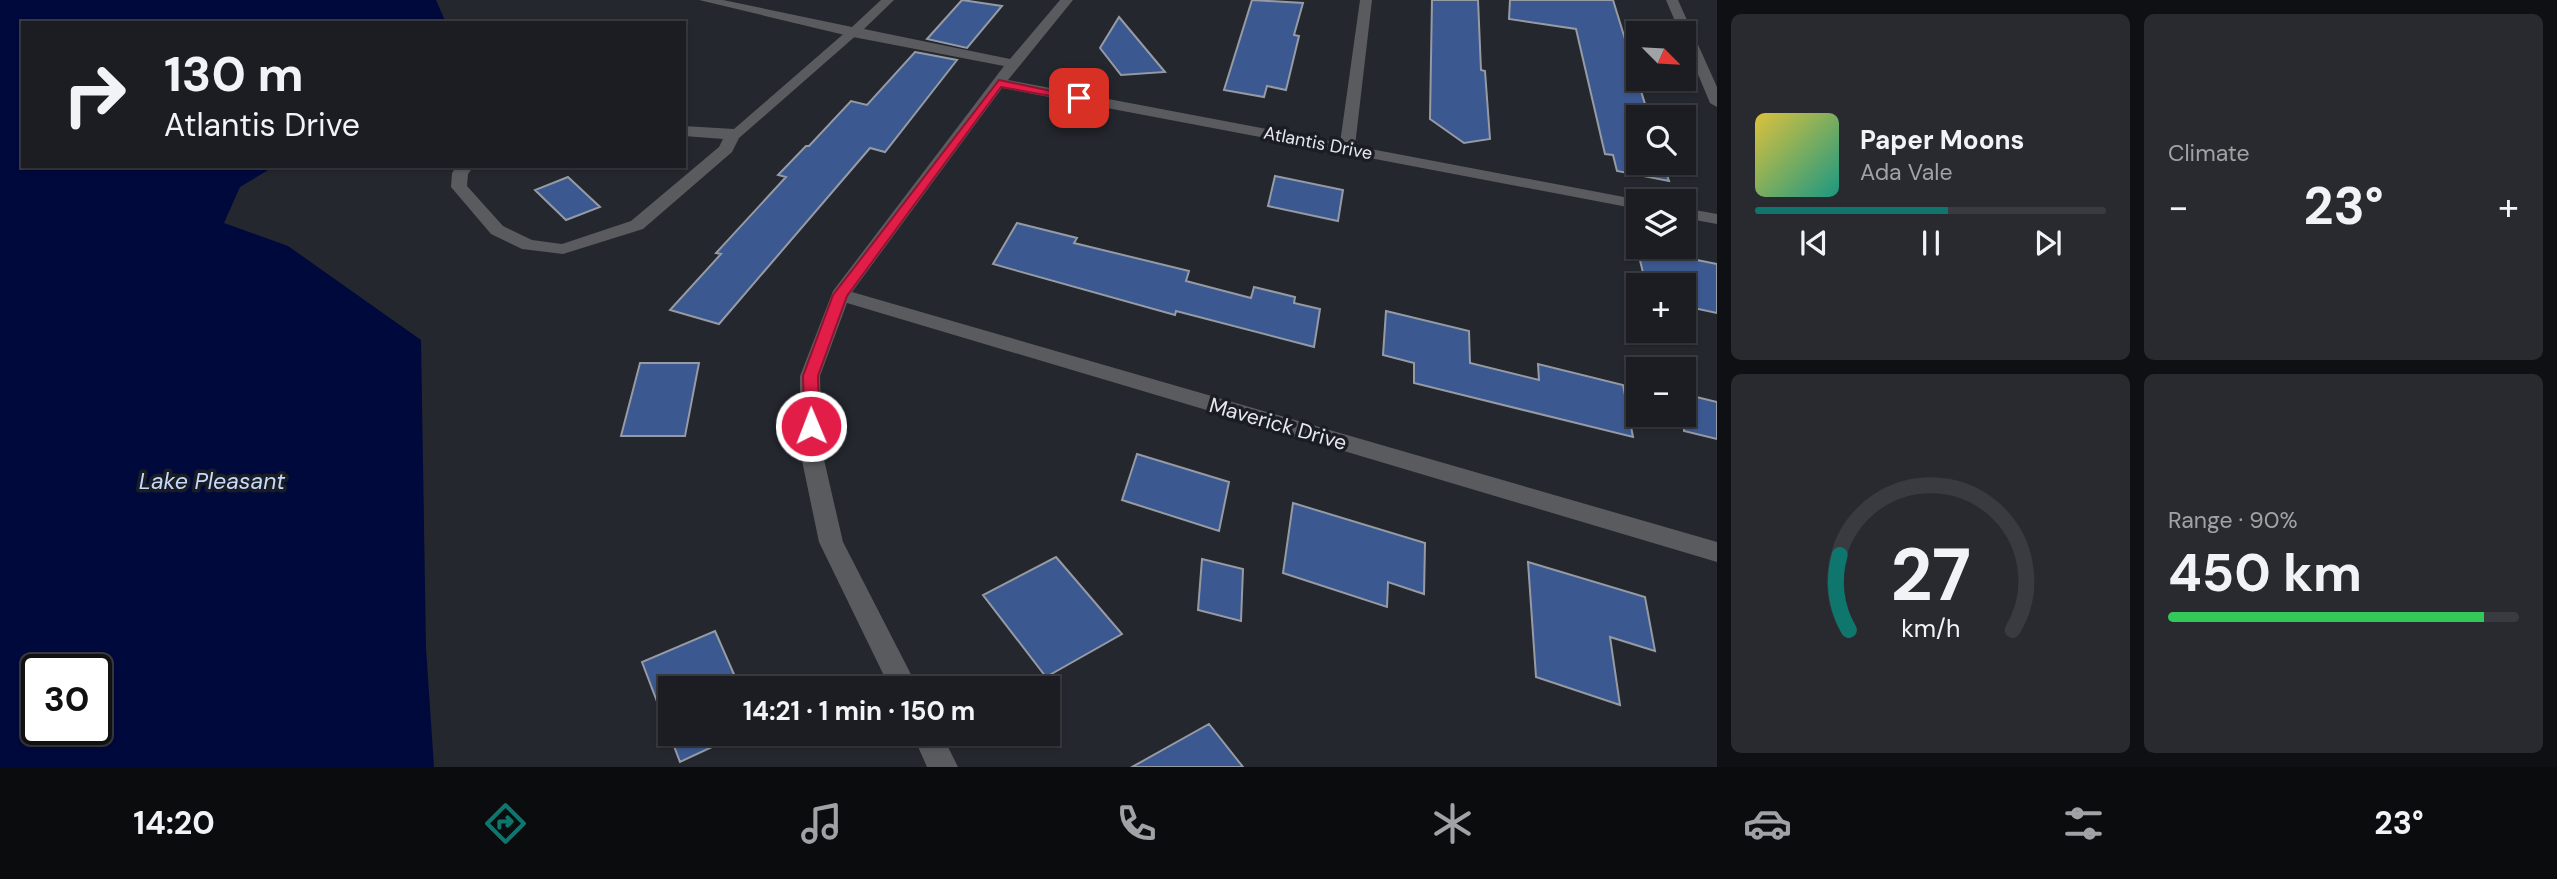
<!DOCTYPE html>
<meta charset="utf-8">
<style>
:root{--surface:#1b1d22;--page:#282a2f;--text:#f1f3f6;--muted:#a0a2a5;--line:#393b40;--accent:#0f766e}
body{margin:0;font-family:"DM Sans",sans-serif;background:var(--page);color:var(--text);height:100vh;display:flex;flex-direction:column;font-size:26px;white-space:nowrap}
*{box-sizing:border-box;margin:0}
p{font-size:23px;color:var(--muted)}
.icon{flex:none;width:38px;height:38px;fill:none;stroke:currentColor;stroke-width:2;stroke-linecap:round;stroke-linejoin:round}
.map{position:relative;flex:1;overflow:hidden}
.panel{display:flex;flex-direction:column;gap:14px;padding:14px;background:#0f1013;width:840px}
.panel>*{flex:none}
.top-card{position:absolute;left:21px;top:21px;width:665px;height:147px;border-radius:0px;box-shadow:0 2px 5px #0004,0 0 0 2px var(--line);background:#1b1d22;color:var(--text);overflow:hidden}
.needle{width:46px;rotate:114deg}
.controls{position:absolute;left:1626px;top:21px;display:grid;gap:14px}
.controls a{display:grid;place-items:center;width:70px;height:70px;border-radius:0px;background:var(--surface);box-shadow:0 2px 5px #0004,0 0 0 2px var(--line);font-size:35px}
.speed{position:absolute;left:21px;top:654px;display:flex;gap:14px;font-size:35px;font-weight:700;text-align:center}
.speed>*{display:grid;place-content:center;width:91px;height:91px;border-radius:50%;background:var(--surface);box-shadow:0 2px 5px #0004,0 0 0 2px var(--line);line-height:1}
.speed .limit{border:4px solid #111;border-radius:10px;background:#fff;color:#111}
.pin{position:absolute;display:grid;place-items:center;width:60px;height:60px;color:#fff;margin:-30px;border-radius:14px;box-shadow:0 4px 10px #0006}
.me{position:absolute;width:77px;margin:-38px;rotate:359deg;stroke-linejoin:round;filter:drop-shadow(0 0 5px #0008)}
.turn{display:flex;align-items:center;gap:24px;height:147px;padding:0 28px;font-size:32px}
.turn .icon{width:91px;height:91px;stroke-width:2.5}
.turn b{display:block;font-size:49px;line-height:60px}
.big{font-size:52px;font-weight:700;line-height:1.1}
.panel .card{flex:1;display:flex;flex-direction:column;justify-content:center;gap:10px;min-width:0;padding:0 24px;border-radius:10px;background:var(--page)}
.panel .dial{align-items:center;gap:0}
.dial svg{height:182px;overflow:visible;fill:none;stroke:var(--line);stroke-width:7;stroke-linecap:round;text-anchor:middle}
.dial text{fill:var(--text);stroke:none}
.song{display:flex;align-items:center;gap:21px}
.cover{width:84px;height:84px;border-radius:10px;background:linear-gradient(135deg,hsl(50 70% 55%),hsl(170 70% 35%))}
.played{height:7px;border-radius:4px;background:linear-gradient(90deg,var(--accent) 55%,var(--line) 55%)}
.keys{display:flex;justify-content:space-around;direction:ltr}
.heat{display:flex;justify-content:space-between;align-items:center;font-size:38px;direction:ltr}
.charge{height:10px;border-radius:5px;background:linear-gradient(90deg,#34c759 90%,var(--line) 0)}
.panel .tiles{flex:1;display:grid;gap:14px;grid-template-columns:repeat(2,1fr)}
.trip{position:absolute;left:658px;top:676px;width:402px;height:70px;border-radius:0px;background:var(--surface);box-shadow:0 2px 5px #0004,0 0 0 2px var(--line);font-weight:700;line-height:70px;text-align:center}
.dock{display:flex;height:112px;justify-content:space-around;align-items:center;background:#0b0c0e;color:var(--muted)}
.dock .icon{width:49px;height:49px}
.dock .selected{color:var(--accent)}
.dock b{font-size:32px;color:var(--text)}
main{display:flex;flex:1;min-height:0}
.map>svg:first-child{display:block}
</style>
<main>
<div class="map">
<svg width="1717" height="767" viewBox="0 0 1717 767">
<rect width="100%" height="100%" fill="#24272e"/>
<path fill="#00093c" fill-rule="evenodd" d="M0,0H436L446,23H23V166H275L240,187L224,223L288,246L421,340L426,648L434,767H0ZM96,670V730H37V670Z"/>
<path fill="#3b5890" stroke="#969ba3" stroke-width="2" d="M962,0L1002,6L967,48L927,39Z
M1252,0L1303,3L1294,35L1299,36L1286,90L1267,86L1264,97L1224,90Z
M1432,0H1478L1481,70L1485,71L1490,139L1464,143L1430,119Z
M1510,0H1613L1649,117H1638V163H1663L1669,181L1617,171L1613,155L1605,154L1576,29L1509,19Z
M1119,17L1165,72L1121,75L1100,48Z
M915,52L957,60L885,152L870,148L719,324L670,310L721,254L716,253L786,177L778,175L806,146H809L851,101L867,105Z
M1275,176L1343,190L1338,221L1268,206Z
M568,177L600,207L566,220L535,190Z
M1017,223L1077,238L1074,243L1189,271L1186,281L1251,298L1254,287L1295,297L1294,303L1320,309L1314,347L1176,311L1175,315L993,264Z
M1637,248L1717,264V313L1684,306V285H1646Z
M1386,311L1469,331L1470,363L1539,380L1538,364L1623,385L1633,437L1414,383V363L1383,355Z
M640,363H699L685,436H621Z
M1684,394L1717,402V439L1684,431Z
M1137,454L1229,482L1219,531L1122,500Z
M1293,503L1425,543L1424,594L1388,582L1387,607L1283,573Z
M1056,557L1122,634L1046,677L983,595Z
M1202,559L1243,569L1241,621L1198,610Z
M1528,562L1645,597L1655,651L1610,637L1620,705L1536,677Z
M715,631L740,688H670V733H742L680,762L642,662Z
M1209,724L1243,767H1132Z"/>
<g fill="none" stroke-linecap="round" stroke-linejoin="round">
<path fill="#5a5b5f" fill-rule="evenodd" d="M848,30L859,33L739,138L732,152L643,229L563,254L522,249L491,234L451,187L452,173L457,166H474L468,174L467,186L503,226L532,240L562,244L631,221L719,147L723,139L684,136V126L734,129Z"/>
<path fill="#5a5b5f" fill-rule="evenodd" d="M699,0H723L852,27L881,0H894L864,29L1010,59L1060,0H1073L1008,80L1340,143L1360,0H1372L1355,146L1645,201H1638V209L1002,88L852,292L1717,542V562L847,303L820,376L822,451L843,542L918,688H890L819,542L800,451V376L833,291L1004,66L853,37Z
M1666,0H1678L1717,87V107L1710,103L1684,41V33H1680Z
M1684,208L1717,214V224L1684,218Z
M912,733H941L958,767H927Z"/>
</g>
<path fill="#e11d48" stroke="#92132f" stroke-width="2" d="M999,80L1084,98L1079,101L1001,87L847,296L818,376L819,426L811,433L805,431L803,376L833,295Z"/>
<g text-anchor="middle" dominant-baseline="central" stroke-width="7" stroke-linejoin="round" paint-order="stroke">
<g font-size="18" fill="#e6e8ed" stroke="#1a1e24">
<text transform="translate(1318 143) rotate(11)">Atlantis Drive</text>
</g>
<g font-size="21" fill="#e6e8ed" stroke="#1a1e24">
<text transform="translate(1278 424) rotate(16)">Maverick Drive</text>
</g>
<g font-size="23" font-style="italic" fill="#c6d9fb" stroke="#1a1e24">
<text x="212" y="481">Lake Pleasant</text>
</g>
</g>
</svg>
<div class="controls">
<a><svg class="needle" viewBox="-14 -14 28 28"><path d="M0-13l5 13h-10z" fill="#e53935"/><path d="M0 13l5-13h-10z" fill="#a0a2a5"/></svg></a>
<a><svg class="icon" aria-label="search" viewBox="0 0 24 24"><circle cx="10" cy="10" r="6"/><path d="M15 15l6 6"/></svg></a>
<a><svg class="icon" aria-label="layers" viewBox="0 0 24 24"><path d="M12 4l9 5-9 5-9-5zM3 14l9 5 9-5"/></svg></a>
<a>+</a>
<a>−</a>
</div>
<div class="speed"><div class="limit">30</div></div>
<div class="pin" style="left:1079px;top:98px;background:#d93025"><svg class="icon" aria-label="arrive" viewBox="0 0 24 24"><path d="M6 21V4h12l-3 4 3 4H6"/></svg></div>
<svg class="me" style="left:811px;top:426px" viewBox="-20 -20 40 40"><circle r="17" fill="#e11d48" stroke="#fff" stroke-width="3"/><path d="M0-11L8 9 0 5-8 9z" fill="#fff"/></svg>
<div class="trip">14:21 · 1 min · 150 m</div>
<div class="top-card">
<div class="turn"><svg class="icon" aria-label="right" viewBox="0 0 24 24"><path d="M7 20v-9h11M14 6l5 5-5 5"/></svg><div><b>130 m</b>Atlantis Drive</div></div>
</div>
</div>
<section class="panel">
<div class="tiles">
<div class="card">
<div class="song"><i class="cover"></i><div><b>Paper Moons</b><p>Ada Vale</p></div></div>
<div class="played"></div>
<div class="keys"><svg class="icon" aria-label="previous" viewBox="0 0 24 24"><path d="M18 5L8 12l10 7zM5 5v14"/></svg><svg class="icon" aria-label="pause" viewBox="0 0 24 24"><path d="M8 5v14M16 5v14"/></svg><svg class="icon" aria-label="next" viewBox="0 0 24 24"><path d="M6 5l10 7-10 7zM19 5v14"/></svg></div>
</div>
<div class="card"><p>Climate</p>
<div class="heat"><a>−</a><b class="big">23°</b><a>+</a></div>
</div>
<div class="card dial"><svg viewBox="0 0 100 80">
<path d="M14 69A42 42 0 1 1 86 69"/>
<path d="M14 69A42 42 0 0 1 10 36" stroke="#0f766e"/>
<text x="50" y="56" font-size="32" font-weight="700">27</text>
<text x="50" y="72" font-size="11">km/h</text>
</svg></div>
<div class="card"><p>Range · 90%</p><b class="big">450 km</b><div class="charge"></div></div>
</div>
</section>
</main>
<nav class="dock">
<b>14:20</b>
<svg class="icon selected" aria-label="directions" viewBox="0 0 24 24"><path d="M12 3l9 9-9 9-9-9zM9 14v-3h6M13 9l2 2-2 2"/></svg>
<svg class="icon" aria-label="music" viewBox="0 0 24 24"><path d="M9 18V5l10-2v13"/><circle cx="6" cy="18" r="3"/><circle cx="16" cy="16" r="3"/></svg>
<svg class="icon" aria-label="phone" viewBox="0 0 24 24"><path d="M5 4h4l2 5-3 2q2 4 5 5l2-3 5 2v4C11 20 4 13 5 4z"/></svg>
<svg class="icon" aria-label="climate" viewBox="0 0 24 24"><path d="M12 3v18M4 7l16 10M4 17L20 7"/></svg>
<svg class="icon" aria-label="car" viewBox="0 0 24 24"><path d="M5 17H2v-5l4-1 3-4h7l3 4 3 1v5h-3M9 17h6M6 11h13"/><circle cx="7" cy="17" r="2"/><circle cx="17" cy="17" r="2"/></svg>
<svg class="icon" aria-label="filters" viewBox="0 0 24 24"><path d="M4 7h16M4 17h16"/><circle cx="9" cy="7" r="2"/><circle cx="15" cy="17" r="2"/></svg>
<b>23°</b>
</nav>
